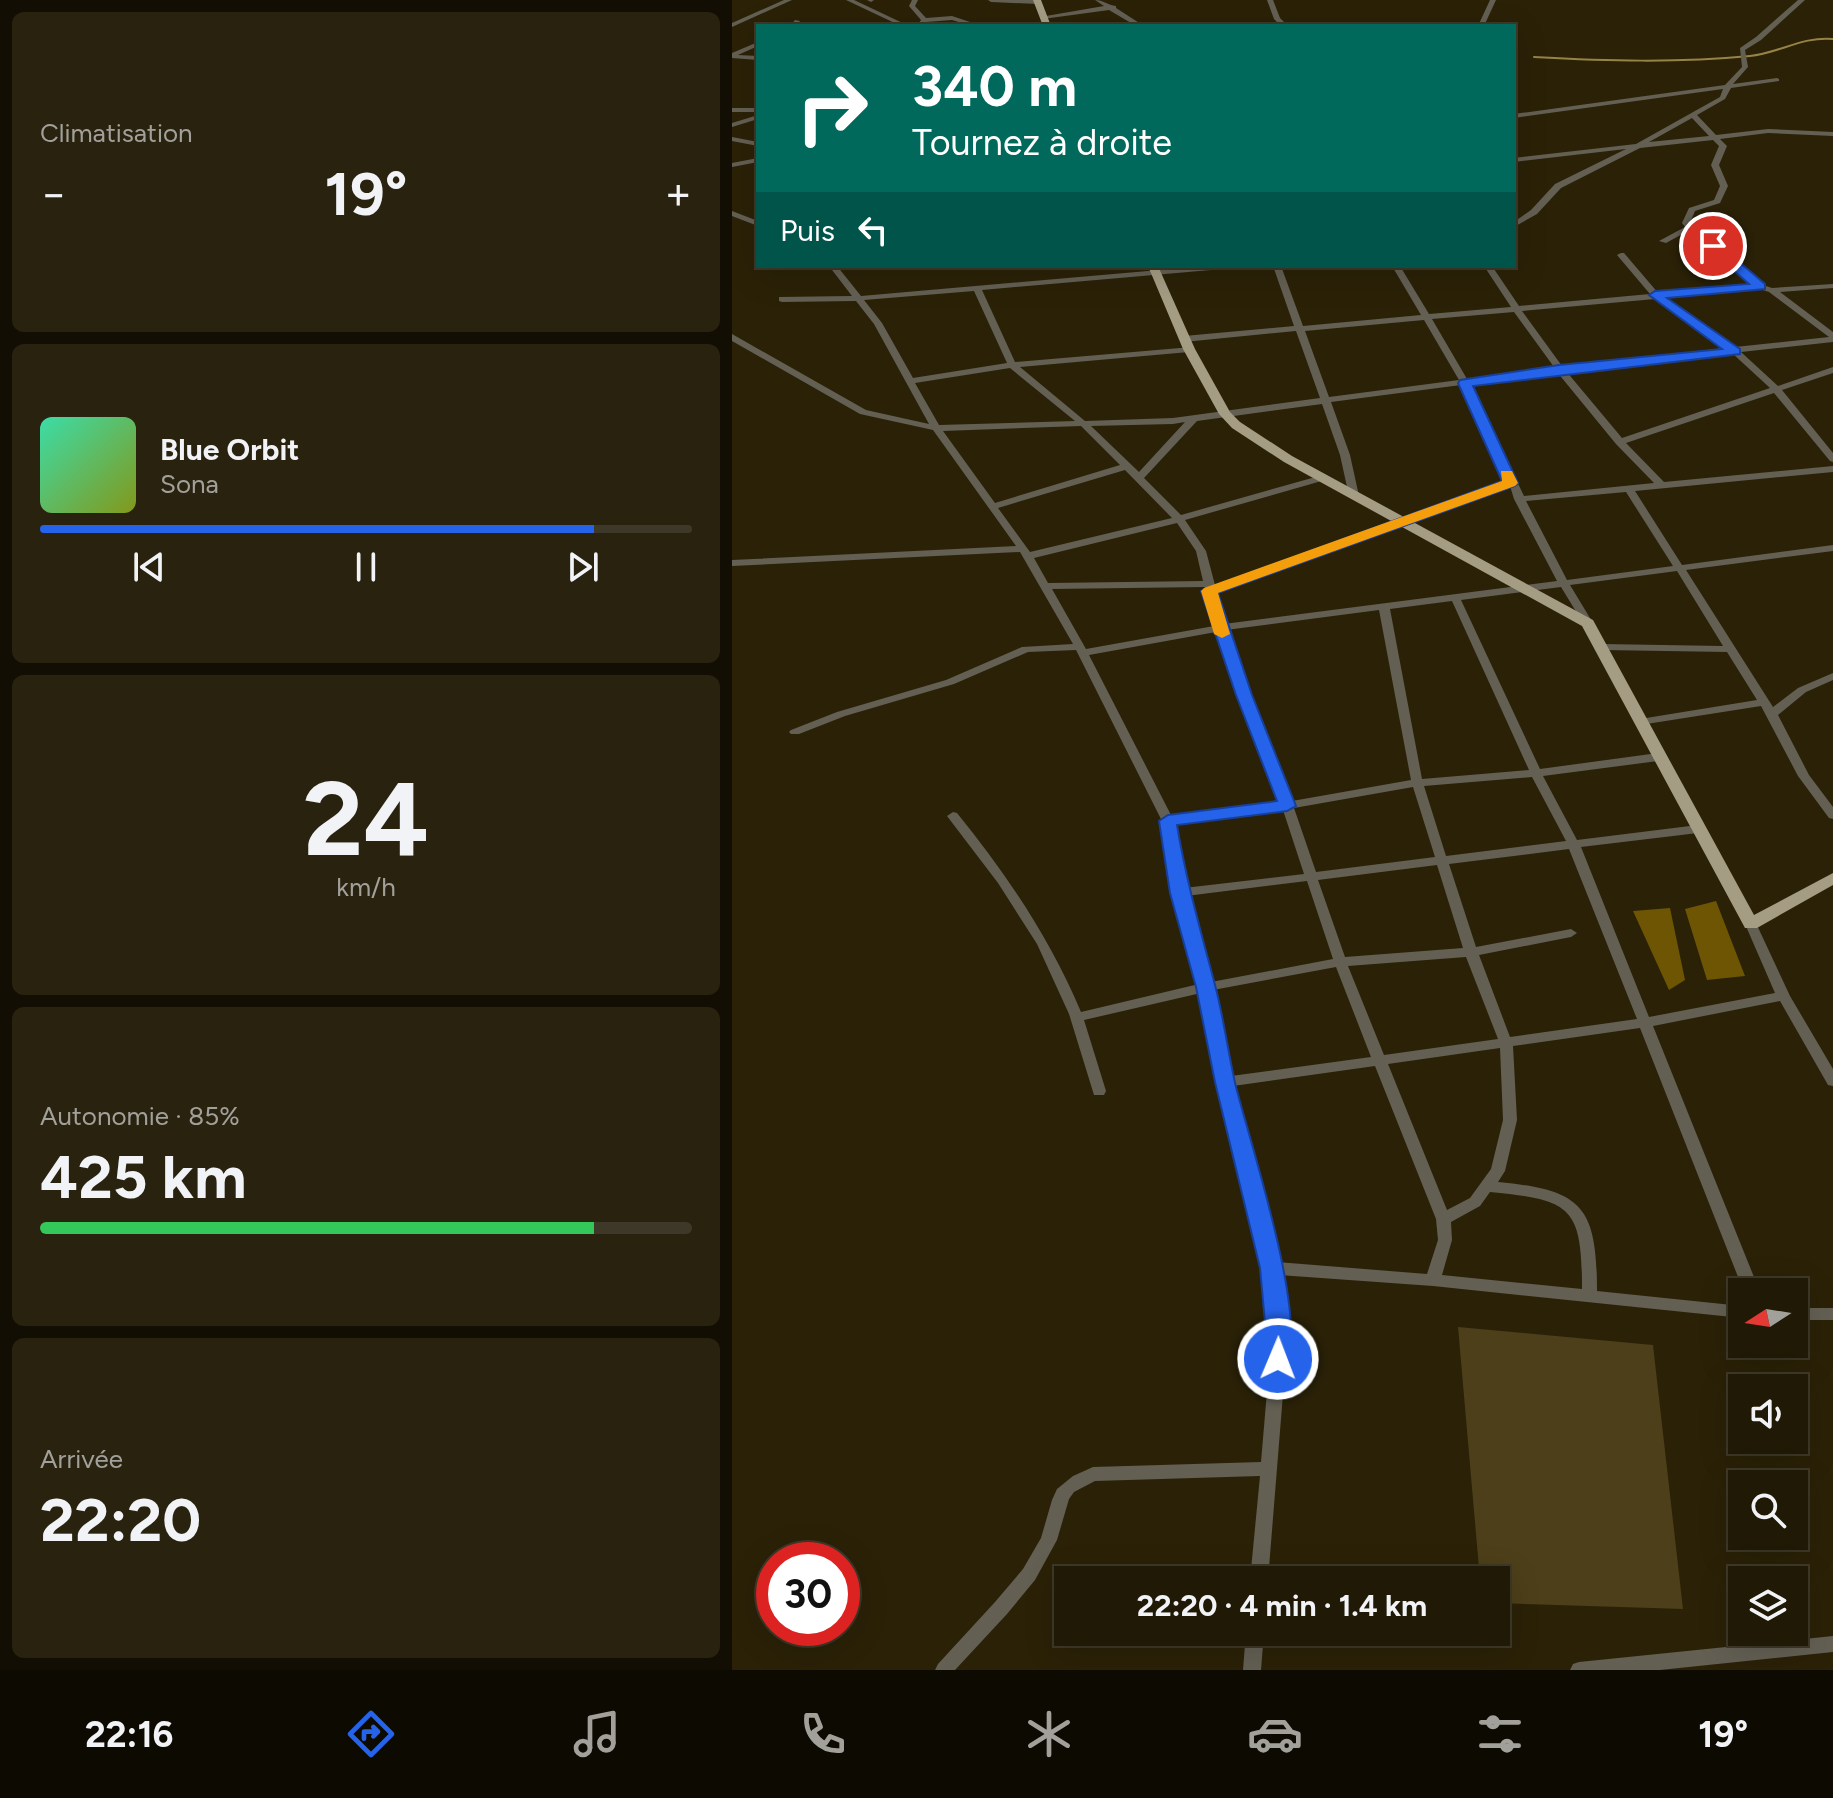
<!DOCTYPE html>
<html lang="fr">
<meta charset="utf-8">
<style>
:root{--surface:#201905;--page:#28220f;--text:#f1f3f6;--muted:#a2a09a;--line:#3d3827;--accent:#2563eb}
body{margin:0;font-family:Figtree,sans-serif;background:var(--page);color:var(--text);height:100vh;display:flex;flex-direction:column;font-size:30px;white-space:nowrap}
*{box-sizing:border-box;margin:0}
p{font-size:26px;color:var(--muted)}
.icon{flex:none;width:44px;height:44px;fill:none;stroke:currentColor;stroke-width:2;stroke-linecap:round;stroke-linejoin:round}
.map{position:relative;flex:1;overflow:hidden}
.panel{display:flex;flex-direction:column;gap:12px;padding:12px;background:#120e03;width:732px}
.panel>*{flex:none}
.hud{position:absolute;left:24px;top:24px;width:760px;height:244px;border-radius:0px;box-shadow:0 8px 32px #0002,0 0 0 2px var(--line);background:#00695c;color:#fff;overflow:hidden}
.needle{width:52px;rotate:258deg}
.controls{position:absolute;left:996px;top:1278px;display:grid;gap:16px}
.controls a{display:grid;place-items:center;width:80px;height:80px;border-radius:0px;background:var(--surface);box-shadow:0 8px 32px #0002,0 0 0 2px var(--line);font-size:40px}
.speed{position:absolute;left:24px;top:1542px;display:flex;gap:16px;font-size:40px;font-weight:700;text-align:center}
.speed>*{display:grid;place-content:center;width:104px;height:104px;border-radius:50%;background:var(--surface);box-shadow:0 8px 32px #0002,0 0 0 2px var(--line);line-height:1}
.speed .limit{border:12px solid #d22;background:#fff;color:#111}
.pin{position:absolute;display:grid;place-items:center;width:68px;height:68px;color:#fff;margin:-34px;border:4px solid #fff;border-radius:50%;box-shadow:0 2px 8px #0007}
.me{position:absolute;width:88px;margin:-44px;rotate:1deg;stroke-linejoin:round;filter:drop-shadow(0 0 6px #0008)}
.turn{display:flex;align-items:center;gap:28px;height:168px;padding:0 24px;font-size:36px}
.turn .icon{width:104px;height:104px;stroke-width:2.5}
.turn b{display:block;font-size:56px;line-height:68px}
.then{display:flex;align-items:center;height:76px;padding:0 24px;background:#0003;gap:16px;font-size:30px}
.big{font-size:60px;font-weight:700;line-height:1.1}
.panel .tile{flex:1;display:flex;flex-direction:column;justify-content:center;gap:12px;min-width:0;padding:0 28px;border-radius:12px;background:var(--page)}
.panel .dial{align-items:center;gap:0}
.dial b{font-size:104px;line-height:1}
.song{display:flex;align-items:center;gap:24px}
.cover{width:96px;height:96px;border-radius:12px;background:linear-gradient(135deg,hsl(160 70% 55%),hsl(70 70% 35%))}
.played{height:8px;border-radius:4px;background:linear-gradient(90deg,var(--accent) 85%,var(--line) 85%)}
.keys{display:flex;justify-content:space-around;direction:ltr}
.heat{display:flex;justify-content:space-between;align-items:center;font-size:44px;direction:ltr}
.charge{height:12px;border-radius:6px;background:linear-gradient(90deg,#34c759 85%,var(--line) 0)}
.trip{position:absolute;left:322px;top:1566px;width:456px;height:80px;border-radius:0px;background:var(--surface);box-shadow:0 8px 32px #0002,0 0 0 2px var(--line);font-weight:700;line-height:80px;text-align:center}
.dock{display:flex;height:128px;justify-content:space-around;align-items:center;background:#0d0a02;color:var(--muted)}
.dock .icon{width:56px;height:56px}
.dock .active{color:var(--accent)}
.dock b{font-size:36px;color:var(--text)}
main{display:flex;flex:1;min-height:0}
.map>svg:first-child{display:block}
</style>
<main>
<section class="panel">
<div class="tile"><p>Climatisation</p>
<div class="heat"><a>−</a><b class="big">19°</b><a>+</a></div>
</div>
<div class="tile">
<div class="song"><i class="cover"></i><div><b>Blue Orbit</b><p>Sona</p></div></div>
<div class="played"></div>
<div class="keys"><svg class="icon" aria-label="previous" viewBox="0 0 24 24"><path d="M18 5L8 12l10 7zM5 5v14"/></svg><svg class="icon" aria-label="pause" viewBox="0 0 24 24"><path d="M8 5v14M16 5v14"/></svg><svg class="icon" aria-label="next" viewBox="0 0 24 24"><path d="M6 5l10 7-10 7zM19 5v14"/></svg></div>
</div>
<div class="tile dial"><b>24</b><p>km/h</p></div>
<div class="tile"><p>Autonomie · 85%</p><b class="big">425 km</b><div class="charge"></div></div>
<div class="tile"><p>Arrivée</p><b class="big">22:20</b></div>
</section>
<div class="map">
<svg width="1101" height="1670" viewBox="0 0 1101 1670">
<rect width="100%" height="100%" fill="#2a2107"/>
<path fill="#4c3f19" d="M726,1327L921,1345L951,1609L764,1603V1580H748Z"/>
<path fill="#6d5503" d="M984,901L1013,976L975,980L953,909Z
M938,908L953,980L937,990L901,911Z"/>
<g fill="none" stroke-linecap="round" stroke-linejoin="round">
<path stroke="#968347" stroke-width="2" d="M802,57C875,61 945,63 1018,56C1047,53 1071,36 1101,39"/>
<path fill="#635f53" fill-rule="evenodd" d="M52,0H60L0,27V23Z
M114,0H122L177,26H169Z
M135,0H142L139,2Z
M180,0H186L183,6L194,18L220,16L250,26H240L220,20L194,22L191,26H185L189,20L177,6Z
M256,0H304L309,2L306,4L259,2Z
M363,0C371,0 376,5 384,6V8L412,26H404L377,10L311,19L308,17L372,6Z
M535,0H541L548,18L556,26H549L542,19Z
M758,0H764L752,26H746Z
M1066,0H1073L1029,40L1013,50L1016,67L1001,84L1045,78L1047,79V81L999,88L993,99L965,115L984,135L1036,129L1101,132V136L1036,133L988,139L995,146L987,165L996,186L988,203L963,211L958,223L1031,285L1040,288L1101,284V288L1048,292L1101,332V342L1009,352L1046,386L1101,367V373L1050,390L1101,453V462L1098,461L1042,393L894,443L932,482L1101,466V472L903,491L950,565L1101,545V551L954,570L1041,707L1066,688L1101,673V680L1074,692L1046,715L1077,775L1101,807V819L1097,818L1066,776L1029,706L908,725L902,722L908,719L1025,700L995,652L871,650L866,647L871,644L991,646L945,571L838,585L861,623L856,626L851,623L829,587L729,600L808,769L926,753L932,757L926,761L811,776L845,840L966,825L972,829L966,833L849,847L917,1017L1043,993L1013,924L1019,920L1023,921L1058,996L1101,1069V1086L1096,1085L1048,1001L921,1026L1028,1292H1012L908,1028L781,1046L785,1120L773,1171L766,1182C850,1190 865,1206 865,1291L1010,1306V1318L701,1286L547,1275L556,1332L536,1580H518L528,1476L363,1481L342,1492L337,1499L325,1540L303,1580L275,1614L223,1670H203L206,1664L263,1602L291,1569L309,1538L320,1500L325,1489L341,1476L361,1467L529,1462L540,1332L532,1268L486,1082L469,993L352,1020L374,1091L372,1095H362L337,1014L305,944L266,883L215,816L221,812L225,813C275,875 318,938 349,1012L467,984L441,893L430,821L344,650L296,652L222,684L113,716L67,734H59L57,732L59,730L105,712L214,680L290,647L341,644L288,552L0,566V560L284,546L201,430L128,414L0,341V334L134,410L197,424L142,324L124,301L50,302L47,301V297L120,296L97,266H105L129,296L473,266H506L502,268L250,290L283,362L460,347V351L457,352L288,367L353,421L441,418L588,398L564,331L452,342L448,339L452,336L562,326L541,266H549L571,326L689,315L660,266H668L697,314L779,307L752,266H760L787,306L918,294L885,255L889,253H892L927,294L1021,285L956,231L934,243L927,241L953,227L950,223L957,208L982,200L988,186L979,165L987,146L981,140L908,148L829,188L805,214L782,227V222L799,210L823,184L894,149L782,162V158L904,144L988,97L991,89L782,118V114L993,85L1010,67L1008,48L1024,37ZM960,118L977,136L917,142ZM1028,289L1037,292L1097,337L1003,347L933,298ZM242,291L275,363L181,378L150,323L132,300ZM923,299L993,348L830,366L790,311ZM782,312L822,367L735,379L700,319ZM692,320L727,380L597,397L573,331ZM1000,353L1038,388L890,438L834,371ZM278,368L343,421L207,425L183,383ZM825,372L884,444L922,483L792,496L738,384ZM729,385L775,481L483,585L474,551L453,520L593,480L595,478L593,476H587L449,515L412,478L465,421L590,404L608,455L617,496L622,499L625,498L627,496L618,455L599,402ZM453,422L407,472L359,426L441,424ZM349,426L388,465L263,503L211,431ZM393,470L440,518L298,552L266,508ZM778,486L782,499L825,581L492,624L484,592ZM894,492L941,566L835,580L794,501ZM445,523L464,551L471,581L316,583L302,558ZM473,587L472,591L474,593L482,626L354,649L320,589ZM720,601L797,770L690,779L658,609ZM647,610L679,780L560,801L494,630ZM484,632L548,803L440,817L357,655ZM800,777L834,841L714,856L692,786ZM681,787L703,857L584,872L562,808ZM551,810L572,874L452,888L442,824ZM837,849L905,1019L778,1037L747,955L839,937L845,933L839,929L744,947L717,864ZM705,865L731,948L613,957L586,880ZM575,881L601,959L479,982L454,896ZM734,957L766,1039L652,1055L616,966ZM604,967L639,1057L499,1076L481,990ZM768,1048L771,1120L759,1169L738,1198L715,1210L656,1064ZM643,1066L704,1219L706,1240L695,1274L545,1262L501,1086ZM758,1192C839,1200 850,1206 850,1289L710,1275L720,1240L719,1222L748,1206Z
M63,20L68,21L64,26H58Z
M26,42V46L6,55L26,56V60L0,58V53Z
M0,108H26V112H0Z
M26,115V119L0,127V123Z
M0,137L26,142V146L0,141Z
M26,158V162L0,167V163Z
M0,211L26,221V226L0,216Z
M1062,1308H1101V1320H1062Z
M514,1632H532L529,1670H511Z
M1101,1636V1652L928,1670H838L841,1664L847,1662Z"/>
<path fill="#a59c84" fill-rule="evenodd" d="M301,0H309L319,26H311Z
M416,266H426L463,349L498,412L508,422L560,456L861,620L1022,915L1101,873V885L1025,928H1013L850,626L552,462L500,428L487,414L451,349Z"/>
</g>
<path fill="#2563eb" stroke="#184099" stroke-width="2" d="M976,243H985L1033,284V289L935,298L1008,349V354L741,386L786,483L783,486L486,593L520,695L564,806L555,811L445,825C454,880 469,932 483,985C492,1019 496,1053 504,1087C518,1142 577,1321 554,1366L546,1369L537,1366L528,1268L483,1082L464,987L438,893L427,821L436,815L545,801L504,695L469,591L770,481L726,383L728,380L827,365L990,349L917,295L923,291L1017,284L976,248Z"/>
<path fill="#f59e0b" d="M769,471H780L786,483L783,486L486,593L498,634L490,638L482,634L469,591L472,588L770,481Z"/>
</svg>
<div class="controls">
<a><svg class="needle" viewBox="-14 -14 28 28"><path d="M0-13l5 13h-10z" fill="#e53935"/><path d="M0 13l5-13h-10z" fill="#a2a09a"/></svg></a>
<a><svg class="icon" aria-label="sound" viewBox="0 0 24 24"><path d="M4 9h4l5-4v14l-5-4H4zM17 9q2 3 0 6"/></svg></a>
<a><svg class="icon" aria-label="search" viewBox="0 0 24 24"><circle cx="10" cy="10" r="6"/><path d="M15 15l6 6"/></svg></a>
<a><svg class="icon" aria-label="layers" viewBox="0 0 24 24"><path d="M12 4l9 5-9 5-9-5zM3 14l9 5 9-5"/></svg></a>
</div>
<div class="speed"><div class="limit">30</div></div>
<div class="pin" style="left:981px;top:246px;background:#d93025"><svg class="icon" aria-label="arrive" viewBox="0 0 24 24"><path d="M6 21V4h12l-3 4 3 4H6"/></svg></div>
<svg class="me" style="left:546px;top:1359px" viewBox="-20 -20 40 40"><circle r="17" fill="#2563eb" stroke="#fff" stroke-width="3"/><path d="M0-11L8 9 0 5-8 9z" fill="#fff"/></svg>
<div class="trip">22:20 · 4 min · 1.4 km</div>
<div class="hud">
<div class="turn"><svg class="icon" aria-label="right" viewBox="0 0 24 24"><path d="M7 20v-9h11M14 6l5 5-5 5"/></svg><div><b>340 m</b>Tournez à droite</div></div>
<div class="then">Puis<svg class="icon" aria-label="left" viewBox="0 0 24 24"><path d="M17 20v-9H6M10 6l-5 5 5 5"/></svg></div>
</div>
</div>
</main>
<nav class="dock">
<b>22:16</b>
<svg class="icon active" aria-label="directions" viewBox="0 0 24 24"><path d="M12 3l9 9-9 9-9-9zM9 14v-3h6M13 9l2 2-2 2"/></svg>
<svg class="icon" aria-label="music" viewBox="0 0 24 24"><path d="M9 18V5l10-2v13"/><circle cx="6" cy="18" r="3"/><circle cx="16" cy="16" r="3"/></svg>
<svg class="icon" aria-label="phone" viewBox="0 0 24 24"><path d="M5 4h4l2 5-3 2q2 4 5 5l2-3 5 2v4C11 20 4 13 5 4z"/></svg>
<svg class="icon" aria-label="climate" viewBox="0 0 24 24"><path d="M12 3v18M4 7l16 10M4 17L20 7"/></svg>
<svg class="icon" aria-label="car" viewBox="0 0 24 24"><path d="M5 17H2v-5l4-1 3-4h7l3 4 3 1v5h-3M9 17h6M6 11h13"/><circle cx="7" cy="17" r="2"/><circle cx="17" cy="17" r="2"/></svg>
<svg class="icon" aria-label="filters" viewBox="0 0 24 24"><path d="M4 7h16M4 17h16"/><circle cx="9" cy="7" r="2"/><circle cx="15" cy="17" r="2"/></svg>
<b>19°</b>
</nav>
